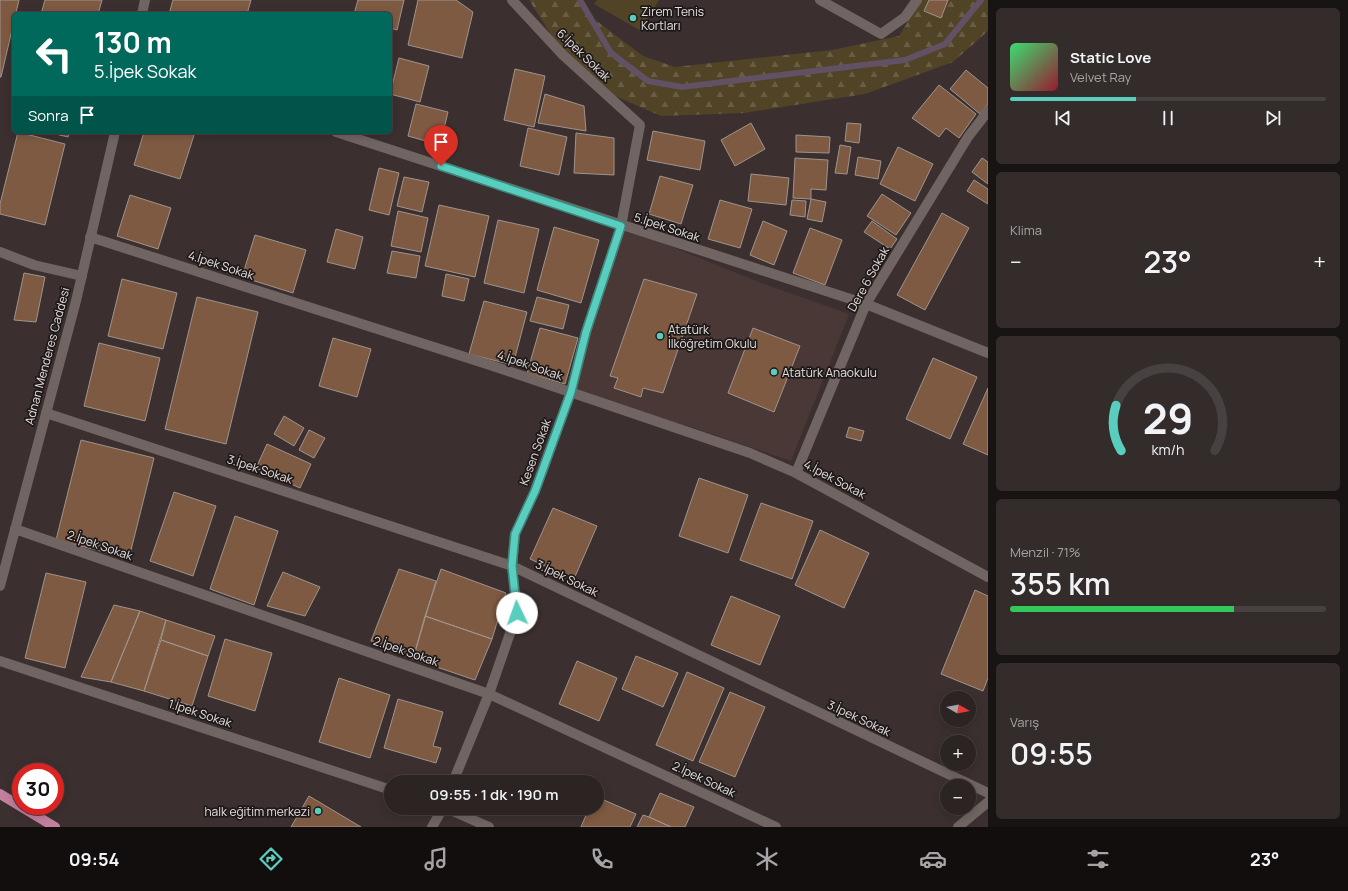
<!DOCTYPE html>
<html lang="tr">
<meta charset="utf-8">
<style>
:root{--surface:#2c2423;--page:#342c2b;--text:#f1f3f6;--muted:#a6a4a6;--line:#484141;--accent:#59cebe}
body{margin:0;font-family:Manrope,sans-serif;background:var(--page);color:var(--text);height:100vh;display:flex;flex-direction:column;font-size:15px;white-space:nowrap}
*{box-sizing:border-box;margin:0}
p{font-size:13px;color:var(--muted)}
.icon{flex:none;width:22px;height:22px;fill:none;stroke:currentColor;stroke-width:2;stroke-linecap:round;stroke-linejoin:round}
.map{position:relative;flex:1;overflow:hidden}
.side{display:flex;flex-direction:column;gap:8px;padding:8px;background:#181413;width:360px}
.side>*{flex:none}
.top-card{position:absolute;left:12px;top:12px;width:380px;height:122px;border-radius:6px;box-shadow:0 2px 10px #0003,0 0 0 1px var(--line);background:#00695c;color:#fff;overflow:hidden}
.needle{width:26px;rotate:99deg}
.fabs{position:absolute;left:940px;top:691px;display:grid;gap:8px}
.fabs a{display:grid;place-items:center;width:36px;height:36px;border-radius:50%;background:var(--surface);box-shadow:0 2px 10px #0003,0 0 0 1px var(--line);font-size:20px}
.speed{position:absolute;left:12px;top:763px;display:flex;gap:8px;font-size:20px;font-weight:700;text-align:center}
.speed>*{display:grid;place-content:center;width:52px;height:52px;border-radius:50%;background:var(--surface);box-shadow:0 2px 10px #0003,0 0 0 1px var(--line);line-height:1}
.speed .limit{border:6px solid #d22;background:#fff;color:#111}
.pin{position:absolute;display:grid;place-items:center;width:34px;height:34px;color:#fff;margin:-41px -17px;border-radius:50% 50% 50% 0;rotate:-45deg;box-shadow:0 0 4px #0007}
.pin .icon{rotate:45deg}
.me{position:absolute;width:44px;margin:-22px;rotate:357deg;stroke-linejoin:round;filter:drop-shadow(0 0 3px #0008)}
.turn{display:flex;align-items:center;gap:14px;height:84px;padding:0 16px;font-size:18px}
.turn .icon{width:52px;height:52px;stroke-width:2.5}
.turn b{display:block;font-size:28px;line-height:34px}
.then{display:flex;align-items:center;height:38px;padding:0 16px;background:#0003;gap:8px;font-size:15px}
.big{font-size:30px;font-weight:600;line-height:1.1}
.side .card{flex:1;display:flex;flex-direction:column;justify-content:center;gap:6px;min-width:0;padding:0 14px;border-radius:6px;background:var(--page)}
.side .dial{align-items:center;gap:0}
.dial svg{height:104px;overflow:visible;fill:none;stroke:var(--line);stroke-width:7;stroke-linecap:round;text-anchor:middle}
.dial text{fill:var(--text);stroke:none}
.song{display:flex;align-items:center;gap:12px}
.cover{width:48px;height:48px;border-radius:6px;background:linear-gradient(135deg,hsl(140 70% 55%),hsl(350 70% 35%))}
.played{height:4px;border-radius:2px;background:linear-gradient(90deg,var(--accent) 40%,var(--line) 40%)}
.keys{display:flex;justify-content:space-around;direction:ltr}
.heat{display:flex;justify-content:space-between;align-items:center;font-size:22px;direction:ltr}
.charge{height:6px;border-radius:3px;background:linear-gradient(90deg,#34c759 71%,var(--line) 0)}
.trip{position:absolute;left:384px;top:775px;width:220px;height:40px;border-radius:20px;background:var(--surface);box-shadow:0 2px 10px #0003,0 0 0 1px var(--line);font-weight:600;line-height:40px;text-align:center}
.tabs{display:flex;height:64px;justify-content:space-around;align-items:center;background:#120e0e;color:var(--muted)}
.tabs .icon{width:28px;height:28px}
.tabs .current{color:var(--accent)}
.tabs b{font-size:18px;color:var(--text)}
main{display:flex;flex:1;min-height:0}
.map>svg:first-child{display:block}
</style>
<main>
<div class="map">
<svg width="988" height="827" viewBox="0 0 988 827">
<defs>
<pattern id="forest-firs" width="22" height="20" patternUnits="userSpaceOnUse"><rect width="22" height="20" fill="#504326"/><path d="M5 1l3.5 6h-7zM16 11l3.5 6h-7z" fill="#695e45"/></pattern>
</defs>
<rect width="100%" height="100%" fill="#3b302f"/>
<path fill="#4a3837" d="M621,226L756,281L849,314L791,461L697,429L567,391Z"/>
<path fill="url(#forest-firs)" d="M529,0H583L585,12L643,56L675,67L832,50L899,36L921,0H988V31L953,62L865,94L744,113L661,116L608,93L568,61Z"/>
<path fill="#504326" d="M597,0H659L641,31L594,4Z"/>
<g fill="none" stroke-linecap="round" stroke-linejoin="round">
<path stroke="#625064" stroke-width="6" d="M580,0L611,53L648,81L682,87L905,60L945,44L981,0"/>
</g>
<path fill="#7f5a42" stroke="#9e948d" d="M0,0H19L1,77H0Z
M45,0H102L98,14H41Z
M173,0H251L247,14H169Z
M358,0H404L397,30L390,28V14H354Z
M418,0H456L473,12L462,58L408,45Z
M929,0H948L941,18L924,11Z
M399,58L429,66L420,102L390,94Z
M515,69L545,76L534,127L504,120Z
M966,70L988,88V104L980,114L950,89Z
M939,85L976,114L959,138L946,128L939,137L912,118Z
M545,94L584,106L586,131L538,123Z
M416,104L448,112L440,145L408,136Z
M751,123L765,149L735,166L721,140Z
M847,123L861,124L859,143L845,141Z
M528,128L567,137L559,175L520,166Z
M653,131L705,141L700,170L647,160Z
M18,132L65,144L45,225L0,214V204Z
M47,132H70L68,137Z
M144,132H195L180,179L134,165Z
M576,133L614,138V175L574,173Z
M796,135L830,137L829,153L796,152Z
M840,145L851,147L847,174L835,173Z
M898,147L933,164L915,201L880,184Z
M858,157L881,161L878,179L855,175Z
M795,158L828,160L826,190L811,189V199L793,198Z
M982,158L988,162V184L972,172Z
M379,168L399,173L389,215L369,210Z
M751,174L789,178L786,205L748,201Z
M660,176L693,185L681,224L649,214Z
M404,177L429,182L422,212L397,206Z
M974,180L988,189V204L967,191Z
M882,194L911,213L896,235L867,216Z
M130,195L171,208L158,249L117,236Z
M811,199L826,202L822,222L807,219Z
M720,200L752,209L740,248L708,239Z
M792,200L806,201L805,217L790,215Z
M439,205L489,216L475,277L425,266Z
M398,211L428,218L421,252L391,246Z
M942,213L969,228L925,310L897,295Z
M498,220L539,229L524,293L484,283Z
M763,221L787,231L774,265L750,255Z
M872,221L897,239L890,249L864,232Z
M554,227L599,240L581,303L537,290Z
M810,228L842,240L825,285L793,273Z
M336,229L363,237L355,269L327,262Z
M255,235L306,250L293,293L242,277Z
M392,251L420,256L416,278L387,273Z
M24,273L45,277L36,322L14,320Z
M446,274L469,279L464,301L442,296Z
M122,279L177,293L163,349L108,336Z
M644,279L697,294L663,393L643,388L641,397L614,388L618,378L610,376Z
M197,297L258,312L226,444L165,429Z
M537,297L569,305L563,329L530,321Z
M484,301L527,312L513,365L469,354Z
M540,328L578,338L565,384L527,373Z
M753,328L800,346L774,412L728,393Z
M333,338L371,349L357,397L319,386Z
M99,343L160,358L145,421L84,406Z
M933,358L977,377L950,439L906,419Z
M988,388V455L963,444Z
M284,416L304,428L294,446L274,434Z
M849,427L864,431L861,441L846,437Z
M309,430L325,438L314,458L299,450Z
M81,440L154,458L129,558L56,540Z
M267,444L311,464L300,488L256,468Z
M699,478L748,495L728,553L679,536Z
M174,492L216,506L193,576L150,561Z
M761,503L813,521L792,579L740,560Z
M553,508L597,526L574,579L530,559Z
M235,516L278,531L254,605L210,589Z
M820,530L869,553L844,608L795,585Z
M399,569L436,581L413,659L371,641Z
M441,569L506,593L492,639L425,616Z
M283,572L320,587L305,616L267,606Z
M46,573L86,582L65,668L25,658Z
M975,590L988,596V678L983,691L941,674Z
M731,596L780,616L760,665L711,645Z
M114,605L140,611L111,682L81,677Z
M140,611L166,620L144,691L111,682Z
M425,616L492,639L475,680L413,659Z
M166,620L215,636L208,656L161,640Z
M225,639L272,653L255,711L208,696Z
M161,640L208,656L192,706L144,691Z
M636,656L678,673L663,707L622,689Z
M577,661L617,678L599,721L559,704Z
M687,672L724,688L693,761L656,745Z
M339,678L390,695L370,758L319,742Z
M730,692L765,707L735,777L699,762Z
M398,699L443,712L433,746L441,748L436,763L384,748Z
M660,793L694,807L685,827H671L649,817Z
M309,796L361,827H291Z
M597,797L636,814L630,827H581L589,808H597Z
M643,815L649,817L671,827H637Z"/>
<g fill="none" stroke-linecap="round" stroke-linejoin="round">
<path stroke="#716564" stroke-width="10" d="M820,0L881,34L905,17L917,0
M336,132L866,304L988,353
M90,237L493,366L750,453L796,473L988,577
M0,252L34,265L82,276
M46,413L512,566L988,793
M796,473L866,304L968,137L988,111
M15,529L489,694L776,827
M0,661L391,790
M453,782L489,694L517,613L512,566L515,534L535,491L571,392L586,332L621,226L640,125L563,55L512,0
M446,808L489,827
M432,827L443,808"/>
<path stroke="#716564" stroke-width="10" d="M142,14L145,0
M0,586L76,301L115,132
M958,827L988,802"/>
<path stroke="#c3809e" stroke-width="10" d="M0,794L55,827"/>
</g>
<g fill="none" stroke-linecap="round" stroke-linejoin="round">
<g stroke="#3a867c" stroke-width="10">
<path id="route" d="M441,166L621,226L586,332L571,392L535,491L515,534L512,566L517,613"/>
</g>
<use href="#route" stroke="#59cebe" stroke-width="7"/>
</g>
<g fill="#59cebe" stroke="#1e1919" stroke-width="1.5">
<circle cx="633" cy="18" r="4"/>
<circle cx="660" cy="336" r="4"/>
<circle cx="774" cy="372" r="4"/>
<circle cx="318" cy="811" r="4"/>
</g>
<g text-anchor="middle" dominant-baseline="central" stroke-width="3.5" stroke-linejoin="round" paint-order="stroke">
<g font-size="12" fill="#e6dfde" stroke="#1e1919" text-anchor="start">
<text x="641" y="11">Zirem Tenis<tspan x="641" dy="14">Kortları</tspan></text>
<text x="668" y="329">Atatürk<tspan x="668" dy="14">İlköğretim Okulu</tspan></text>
<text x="782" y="372">Atatürk Anaokulu</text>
<text x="310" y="811" text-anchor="end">halk eğitim merkezi</text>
</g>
<g font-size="12" fill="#e6dfde" stroke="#1e1919">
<text transform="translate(584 55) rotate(44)">6.İpek Sokak</text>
<text transform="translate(667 227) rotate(18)">5.İpek Sokak</text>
<text transform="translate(221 265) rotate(18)">4.İpek Sokak</text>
<text transform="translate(868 279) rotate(-61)">Dere 6 Sokak</text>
<text transform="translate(47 356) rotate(-75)">Adnan Menderes Caddesi</text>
<text transform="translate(530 365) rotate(19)">4.İpek Sokak</text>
<text transform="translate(535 452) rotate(-70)">Kesen Sokak</text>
<text transform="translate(260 469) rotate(18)">3.İpek Sokak</text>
<text transform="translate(835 479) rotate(28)">4.İpek Sokak</text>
<text transform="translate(100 545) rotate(19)">2.İpek Sokak</text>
<text transform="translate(567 578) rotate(26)">3.İpek Sokak</text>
<text transform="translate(406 651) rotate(19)">2.İpek Sokak</text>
<text transform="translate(200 713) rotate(18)">1.İpek Sokak</text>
<text transform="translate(859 718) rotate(25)">3.İpek Sokak</text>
<text transform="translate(704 779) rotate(25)">2.İpek Sokak</text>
</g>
</g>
</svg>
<div class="fabs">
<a><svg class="needle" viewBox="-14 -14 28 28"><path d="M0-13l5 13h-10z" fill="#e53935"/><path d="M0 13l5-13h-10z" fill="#a6a4a6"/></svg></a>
<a>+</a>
<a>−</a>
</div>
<div class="speed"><div class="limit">30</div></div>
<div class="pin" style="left:441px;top:166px;background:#d93025"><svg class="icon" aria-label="arrive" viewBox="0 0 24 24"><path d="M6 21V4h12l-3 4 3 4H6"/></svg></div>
<svg class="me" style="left:517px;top:613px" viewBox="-20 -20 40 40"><circle r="19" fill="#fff"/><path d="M0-13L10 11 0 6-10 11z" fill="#59cebe"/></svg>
<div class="trip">09:55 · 1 dk · 190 m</div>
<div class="top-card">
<div class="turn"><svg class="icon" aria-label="left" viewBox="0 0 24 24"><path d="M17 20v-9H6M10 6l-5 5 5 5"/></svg><div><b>130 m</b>5.İpek Sokak</div></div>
<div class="then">Sonra<svg class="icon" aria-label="arrive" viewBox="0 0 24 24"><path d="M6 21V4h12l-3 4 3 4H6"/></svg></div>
</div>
</div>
<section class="side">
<div class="card">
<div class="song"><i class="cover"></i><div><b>Static Love</b><p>Velvet Ray</p></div></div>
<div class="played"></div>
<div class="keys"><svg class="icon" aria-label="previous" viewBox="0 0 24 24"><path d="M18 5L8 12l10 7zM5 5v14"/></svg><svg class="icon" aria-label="pause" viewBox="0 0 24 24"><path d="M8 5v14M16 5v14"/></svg><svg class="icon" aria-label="next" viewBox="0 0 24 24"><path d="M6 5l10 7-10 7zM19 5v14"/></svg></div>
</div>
<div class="card"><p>Klima</p>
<div class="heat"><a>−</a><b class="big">23°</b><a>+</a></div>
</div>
<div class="card dial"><svg viewBox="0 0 100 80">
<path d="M14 69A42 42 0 1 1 86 69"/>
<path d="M14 69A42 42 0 0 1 10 34" stroke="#59cebe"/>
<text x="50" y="56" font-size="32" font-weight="700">29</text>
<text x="50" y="72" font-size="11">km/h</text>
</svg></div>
<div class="card"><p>Menzil · 71%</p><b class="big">355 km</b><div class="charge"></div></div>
<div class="card"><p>Varış</p><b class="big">09:55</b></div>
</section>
</main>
<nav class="tabs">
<b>09:54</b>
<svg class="icon current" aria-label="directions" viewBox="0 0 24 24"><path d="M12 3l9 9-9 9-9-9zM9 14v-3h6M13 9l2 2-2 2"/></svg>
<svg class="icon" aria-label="music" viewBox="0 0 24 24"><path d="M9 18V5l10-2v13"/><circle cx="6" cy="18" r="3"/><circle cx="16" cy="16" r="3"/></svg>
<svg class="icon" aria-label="phone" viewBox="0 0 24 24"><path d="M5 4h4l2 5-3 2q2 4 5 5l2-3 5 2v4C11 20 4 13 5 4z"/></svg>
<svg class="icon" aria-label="climate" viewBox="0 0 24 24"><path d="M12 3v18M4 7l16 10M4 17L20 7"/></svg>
<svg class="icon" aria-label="car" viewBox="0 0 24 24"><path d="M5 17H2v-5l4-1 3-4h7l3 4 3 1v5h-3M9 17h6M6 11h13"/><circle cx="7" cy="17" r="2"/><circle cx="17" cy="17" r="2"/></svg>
<svg class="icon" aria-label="filters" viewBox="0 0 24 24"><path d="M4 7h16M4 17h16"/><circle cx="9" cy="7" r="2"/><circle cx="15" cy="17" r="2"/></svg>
<b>23°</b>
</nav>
